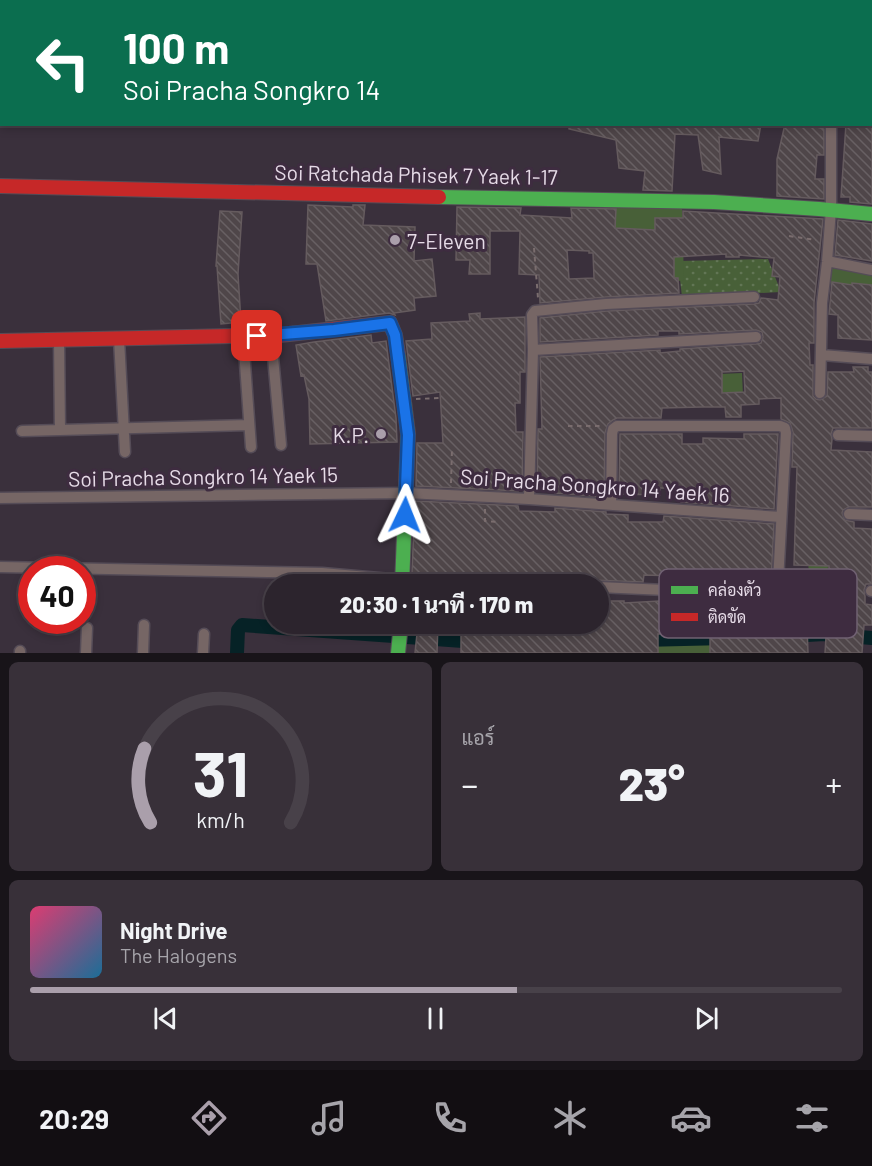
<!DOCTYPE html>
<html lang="th">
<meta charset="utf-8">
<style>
:root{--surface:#2c242d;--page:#383039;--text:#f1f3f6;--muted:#a6a4aa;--line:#484149;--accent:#aa9fab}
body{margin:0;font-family:Barlow,Sarabun,sans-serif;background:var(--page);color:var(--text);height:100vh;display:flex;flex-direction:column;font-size:22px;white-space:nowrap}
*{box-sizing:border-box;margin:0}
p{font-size:20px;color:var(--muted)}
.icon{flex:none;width:33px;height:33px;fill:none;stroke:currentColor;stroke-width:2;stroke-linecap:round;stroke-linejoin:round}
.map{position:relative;height:653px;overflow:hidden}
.sheet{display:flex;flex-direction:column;gap:9px;padding:9px;background:#181419;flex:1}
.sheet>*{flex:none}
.hud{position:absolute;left:0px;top:0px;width:873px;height:126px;box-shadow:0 3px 9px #0003,0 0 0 2px var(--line);background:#0b6e4f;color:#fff;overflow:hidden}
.speed{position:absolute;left:18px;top:556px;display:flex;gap:12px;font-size:30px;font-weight:700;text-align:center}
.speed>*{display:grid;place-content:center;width:78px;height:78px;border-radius:50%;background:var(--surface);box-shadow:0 3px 9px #0003,0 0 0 2px var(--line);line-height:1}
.speed .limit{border:9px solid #d22;background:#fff;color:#111}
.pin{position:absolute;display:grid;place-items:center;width:51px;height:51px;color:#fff;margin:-26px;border-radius:12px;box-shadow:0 3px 9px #0006}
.me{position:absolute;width:66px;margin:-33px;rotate:2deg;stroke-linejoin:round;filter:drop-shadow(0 0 4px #0008)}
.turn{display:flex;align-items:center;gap:21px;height:126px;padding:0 24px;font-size:27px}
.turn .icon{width:78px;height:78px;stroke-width:2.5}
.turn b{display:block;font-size:42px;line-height:51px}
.big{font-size:45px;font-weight:800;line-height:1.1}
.sheet .card{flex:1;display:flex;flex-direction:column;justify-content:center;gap:9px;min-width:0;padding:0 21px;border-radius:9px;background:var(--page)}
.sheet .dial{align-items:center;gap:0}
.dial svg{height:156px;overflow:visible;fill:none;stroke:var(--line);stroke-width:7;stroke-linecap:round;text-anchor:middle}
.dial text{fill:var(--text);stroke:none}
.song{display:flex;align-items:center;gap:18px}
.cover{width:72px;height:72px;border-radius:9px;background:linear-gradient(135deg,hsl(340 70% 55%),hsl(200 70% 35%))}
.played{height:6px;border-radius:3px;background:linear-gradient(90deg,var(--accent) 60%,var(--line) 60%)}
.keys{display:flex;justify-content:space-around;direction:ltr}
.heat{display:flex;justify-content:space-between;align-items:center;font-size:33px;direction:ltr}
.sheet .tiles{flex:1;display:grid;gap:9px;grid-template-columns:1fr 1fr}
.card:last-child{grid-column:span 2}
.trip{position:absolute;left:264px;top:574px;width:345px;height:60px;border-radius:30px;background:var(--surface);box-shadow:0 3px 9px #0003,0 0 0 2px var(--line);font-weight:800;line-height:60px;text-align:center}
.dock{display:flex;height:96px;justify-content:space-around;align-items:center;background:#120e12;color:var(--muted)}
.dock .icon{width:42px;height:42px}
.dock .on{color:var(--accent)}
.dock b{font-size:27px;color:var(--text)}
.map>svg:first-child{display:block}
</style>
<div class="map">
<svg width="872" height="653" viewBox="0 0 872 653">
<defs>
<pattern id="grass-dots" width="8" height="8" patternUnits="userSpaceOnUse" patternTransform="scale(1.5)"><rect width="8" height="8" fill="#486038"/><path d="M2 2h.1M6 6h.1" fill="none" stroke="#627655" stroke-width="1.8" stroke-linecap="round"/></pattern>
<pattern id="building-back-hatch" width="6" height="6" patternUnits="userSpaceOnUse" patternTransform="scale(1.5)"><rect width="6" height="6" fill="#4f4649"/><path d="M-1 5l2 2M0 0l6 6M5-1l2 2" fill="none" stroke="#686063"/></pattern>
</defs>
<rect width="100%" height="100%" fill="#3a303c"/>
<path fill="url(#grass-dots)" d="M768,259L781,292L682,297L678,261Z"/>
<path fill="#486038" d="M611,204L682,205L684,281L648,279L612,241Z
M831,268L872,273V288L831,284Z
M742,373L743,395L719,396V374Z
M808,562L828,564L826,630L802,631V584H810Z
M711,642L710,653H634V644Z"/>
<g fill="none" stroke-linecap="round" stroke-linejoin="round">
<path stroke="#062226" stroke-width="14" d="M790,636L824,634L872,638
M641,640L726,638
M237,653L238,630L242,625L477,642"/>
</g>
<path fill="url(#building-back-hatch)" stroke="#655b5e" stroke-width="1.5" fill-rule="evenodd" d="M569,124H761L758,141L719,137L721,174L703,170L698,135L675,134L672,191L643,190L645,171L619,168L616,140L569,129Z
M785,124H806L824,129V155H817L815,179H824V199L777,196V159Z
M846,124H872V204L850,202V197H841Z
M308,205L353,207V205H365L363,225L415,227L414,261L432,259L436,296L414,298L415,310L394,313L395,315L389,313L326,321L317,264H306Z
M457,207L521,208L520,215L572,218L571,208L616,209L615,228L655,230V218H683V211L823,219L814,303V343H809L810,365H813V396L816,399L820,400L827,396L828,372H854L853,367H868V372H872V428H833L831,434L832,439L831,450L872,452V507H849L843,510L842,513L845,520L854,522V528L872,529V584H866L864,590L865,596V604L872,605V625H864L862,653H825L828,607H836L838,578L829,577V566L794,565L797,467H792L793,432L790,423L781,419V398L759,399V404L741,405V417H726L725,407H702L662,408L661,418H617L613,420L608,424L605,433L604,497L555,493L554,490L537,489L538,429H542L540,357L660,350V353L680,351V349L756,344L761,343L763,337L762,332L756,330L679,334V331H658V335L540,342V318L607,311L754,304L759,303L761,298L778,300L780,277L772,276L774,258L739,255V257H726V254L674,257V278H678L679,293L606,297L540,303L539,275L519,274L520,231H490V274H469L470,260H456ZM567,250L589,251V253H593L594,278L569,279ZM744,371L745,392L722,393V372Z
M220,211L242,212L238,274L241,322L221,324L217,266H216Z
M838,220L872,224V261L835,255Z
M832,282L852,285V283L872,285V340L838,338V315L829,314Z
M480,313V319L525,317V372H520V403H515L516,432H523L522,489H518V491L416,486L417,443H443L440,392L413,396L406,341L432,339L431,323L470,321L469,314Z
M371,335L372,343L386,341L396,418L397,442L310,444L309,399L304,375L301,376L296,345L314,342Z
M620,434H682V444H703V438L744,439V434H778L774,509L681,502L682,488H660V495L619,494Z
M415,501L518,506L519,511L555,512V508L606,512V514L628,515V522H663L664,516L774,524L771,581L770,584H713L700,582V578H678V576L644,575L643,582L412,573Z
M786,570L802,571L801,599H803L802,626H807L808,653H710V630L660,631V634H658V653H461V624H598V601H624V603L659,601V603H699V600L713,598H776L780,597L782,593L785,583Z
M418,624H438L437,653H415Z"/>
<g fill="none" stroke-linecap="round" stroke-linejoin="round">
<g stroke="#554c57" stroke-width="13">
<path id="street" d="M636,0L637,2
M740,0V2
M831,0V2
M0,35H2
M827,261L872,270
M271,335L281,445
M243,336L251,447
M119,339L125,452
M59,340L60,430
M533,350L756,337
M822,355L872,359
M820,393L822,303L827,262L831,209V124
M22,431L249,425
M838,435L872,436
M0,498L406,493L529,499L781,517
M529,499L533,350L532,315L535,311L606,304L754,297
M849,514L872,515
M0,567L322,573L402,580L562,585
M598,587L688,591H775L778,582L786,433L785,428L780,426H617L613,429L612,434L611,505
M871,591H872
M20,653V651
M86,653L87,628
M143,653L144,625
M203,653L204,634"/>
</g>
<g stroke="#554c57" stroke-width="16">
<path id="fast" d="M439,197L714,202L819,209L872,214
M398,354L408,434L402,585
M398,653L401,624"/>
</g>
<g stroke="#554c57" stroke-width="16">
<path id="jam" d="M0,186L439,197
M0,341L280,335L390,323L395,335L398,354"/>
</g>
<path stroke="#7a6d6e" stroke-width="2" stroke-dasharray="4.5 4.5" stroke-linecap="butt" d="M789,236L816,240
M534,248L538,298
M416,399L440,398
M568,426H601
M451,483L452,449
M485,509V521L500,522"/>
<use href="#street" stroke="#766665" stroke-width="10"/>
<use href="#fast" stroke="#4caf50" stroke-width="14"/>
<use href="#jam" stroke="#c62828" stroke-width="14"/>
</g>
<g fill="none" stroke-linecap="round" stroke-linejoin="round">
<g stroke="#114b97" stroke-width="15">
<path id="route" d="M257,336L334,330L390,323L395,335L408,435L405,515"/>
</g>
<use href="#route" stroke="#1a73e8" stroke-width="10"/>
</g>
<g fill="#aa9fab" stroke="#3e2c40" stroke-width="2">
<circle cx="395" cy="240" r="6"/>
<circle cx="381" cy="434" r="6"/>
</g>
<g text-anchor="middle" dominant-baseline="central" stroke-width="6" stroke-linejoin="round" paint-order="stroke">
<g font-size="21" fill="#e6dbe7" stroke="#3e2c40">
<text transform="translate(416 174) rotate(1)">Soi Ratchada Phisek 7 Yaek 1-17</text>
<text transform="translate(203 476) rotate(-1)">Soi Pracha Songkro 14 Yaek 15</text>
<text transform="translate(595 485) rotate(4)">Soi Pracha Songkro 14 Yaek 16</text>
</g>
<g font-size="21" fill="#e6dbe7" stroke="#3e2c40" text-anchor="start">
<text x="407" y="240">7-Eleven</text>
<text x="369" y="434" text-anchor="end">K.P.</text>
</g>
</g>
<rect x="659" y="569" width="198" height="69" rx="9" fill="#3e2c40" stroke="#706172" stroke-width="1.5"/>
<rect x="671" y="586" width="27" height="8" fill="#4caf50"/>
<rect x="671" y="613" width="27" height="8" fill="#c62828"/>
<g font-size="16" fill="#e6dbe7">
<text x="708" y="596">คล่องตัว</text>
<text x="708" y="623">ติดขัด</text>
</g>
</svg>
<div class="speed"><div class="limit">40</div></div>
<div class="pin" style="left:257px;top:336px;background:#d93025"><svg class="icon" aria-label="arrive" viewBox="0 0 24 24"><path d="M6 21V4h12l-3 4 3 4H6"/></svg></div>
<svg class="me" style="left:405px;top:515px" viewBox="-20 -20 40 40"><path d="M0-17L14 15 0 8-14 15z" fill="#1a73e8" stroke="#fff" stroke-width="4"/></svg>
<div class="trip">20:30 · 1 นาที · 170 m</div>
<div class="hud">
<div class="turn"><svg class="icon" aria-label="left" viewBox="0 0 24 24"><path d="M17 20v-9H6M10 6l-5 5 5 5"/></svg><div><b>100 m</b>Soi Pracha Songkro 14</div></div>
</div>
</div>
<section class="sheet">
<div class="tiles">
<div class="card dial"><svg viewBox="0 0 100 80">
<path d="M14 69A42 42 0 1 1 86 69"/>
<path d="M14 69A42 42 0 0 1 11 31" stroke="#aa9fab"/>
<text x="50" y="56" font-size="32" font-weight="700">31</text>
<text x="50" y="72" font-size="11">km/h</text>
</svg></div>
<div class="card"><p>แอร์</p>
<div class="heat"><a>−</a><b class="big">23°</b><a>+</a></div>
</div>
<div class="card">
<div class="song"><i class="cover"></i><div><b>Night Drive</b><p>The Halogens</p></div></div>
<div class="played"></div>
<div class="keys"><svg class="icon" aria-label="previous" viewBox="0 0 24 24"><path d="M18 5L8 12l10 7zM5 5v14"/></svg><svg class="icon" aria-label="pause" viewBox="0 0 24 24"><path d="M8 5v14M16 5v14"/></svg><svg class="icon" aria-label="next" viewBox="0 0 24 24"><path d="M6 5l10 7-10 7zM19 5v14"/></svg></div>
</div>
</div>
</section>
<nav class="dock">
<b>20:29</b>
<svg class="icon on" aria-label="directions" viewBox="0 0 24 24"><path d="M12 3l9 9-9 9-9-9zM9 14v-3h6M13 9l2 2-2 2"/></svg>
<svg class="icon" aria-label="music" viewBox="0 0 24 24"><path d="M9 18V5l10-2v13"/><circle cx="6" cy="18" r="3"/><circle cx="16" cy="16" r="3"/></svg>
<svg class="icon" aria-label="phone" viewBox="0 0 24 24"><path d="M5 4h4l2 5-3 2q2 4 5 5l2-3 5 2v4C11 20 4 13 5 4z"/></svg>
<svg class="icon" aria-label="climate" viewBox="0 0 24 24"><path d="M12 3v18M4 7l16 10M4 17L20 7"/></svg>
<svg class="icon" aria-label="car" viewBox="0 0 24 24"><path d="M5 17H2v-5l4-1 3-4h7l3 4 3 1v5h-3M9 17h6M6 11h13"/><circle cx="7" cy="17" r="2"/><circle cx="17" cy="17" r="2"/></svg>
<svg class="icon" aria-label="filters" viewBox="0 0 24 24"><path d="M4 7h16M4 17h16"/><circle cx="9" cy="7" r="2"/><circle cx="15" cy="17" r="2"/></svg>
</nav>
